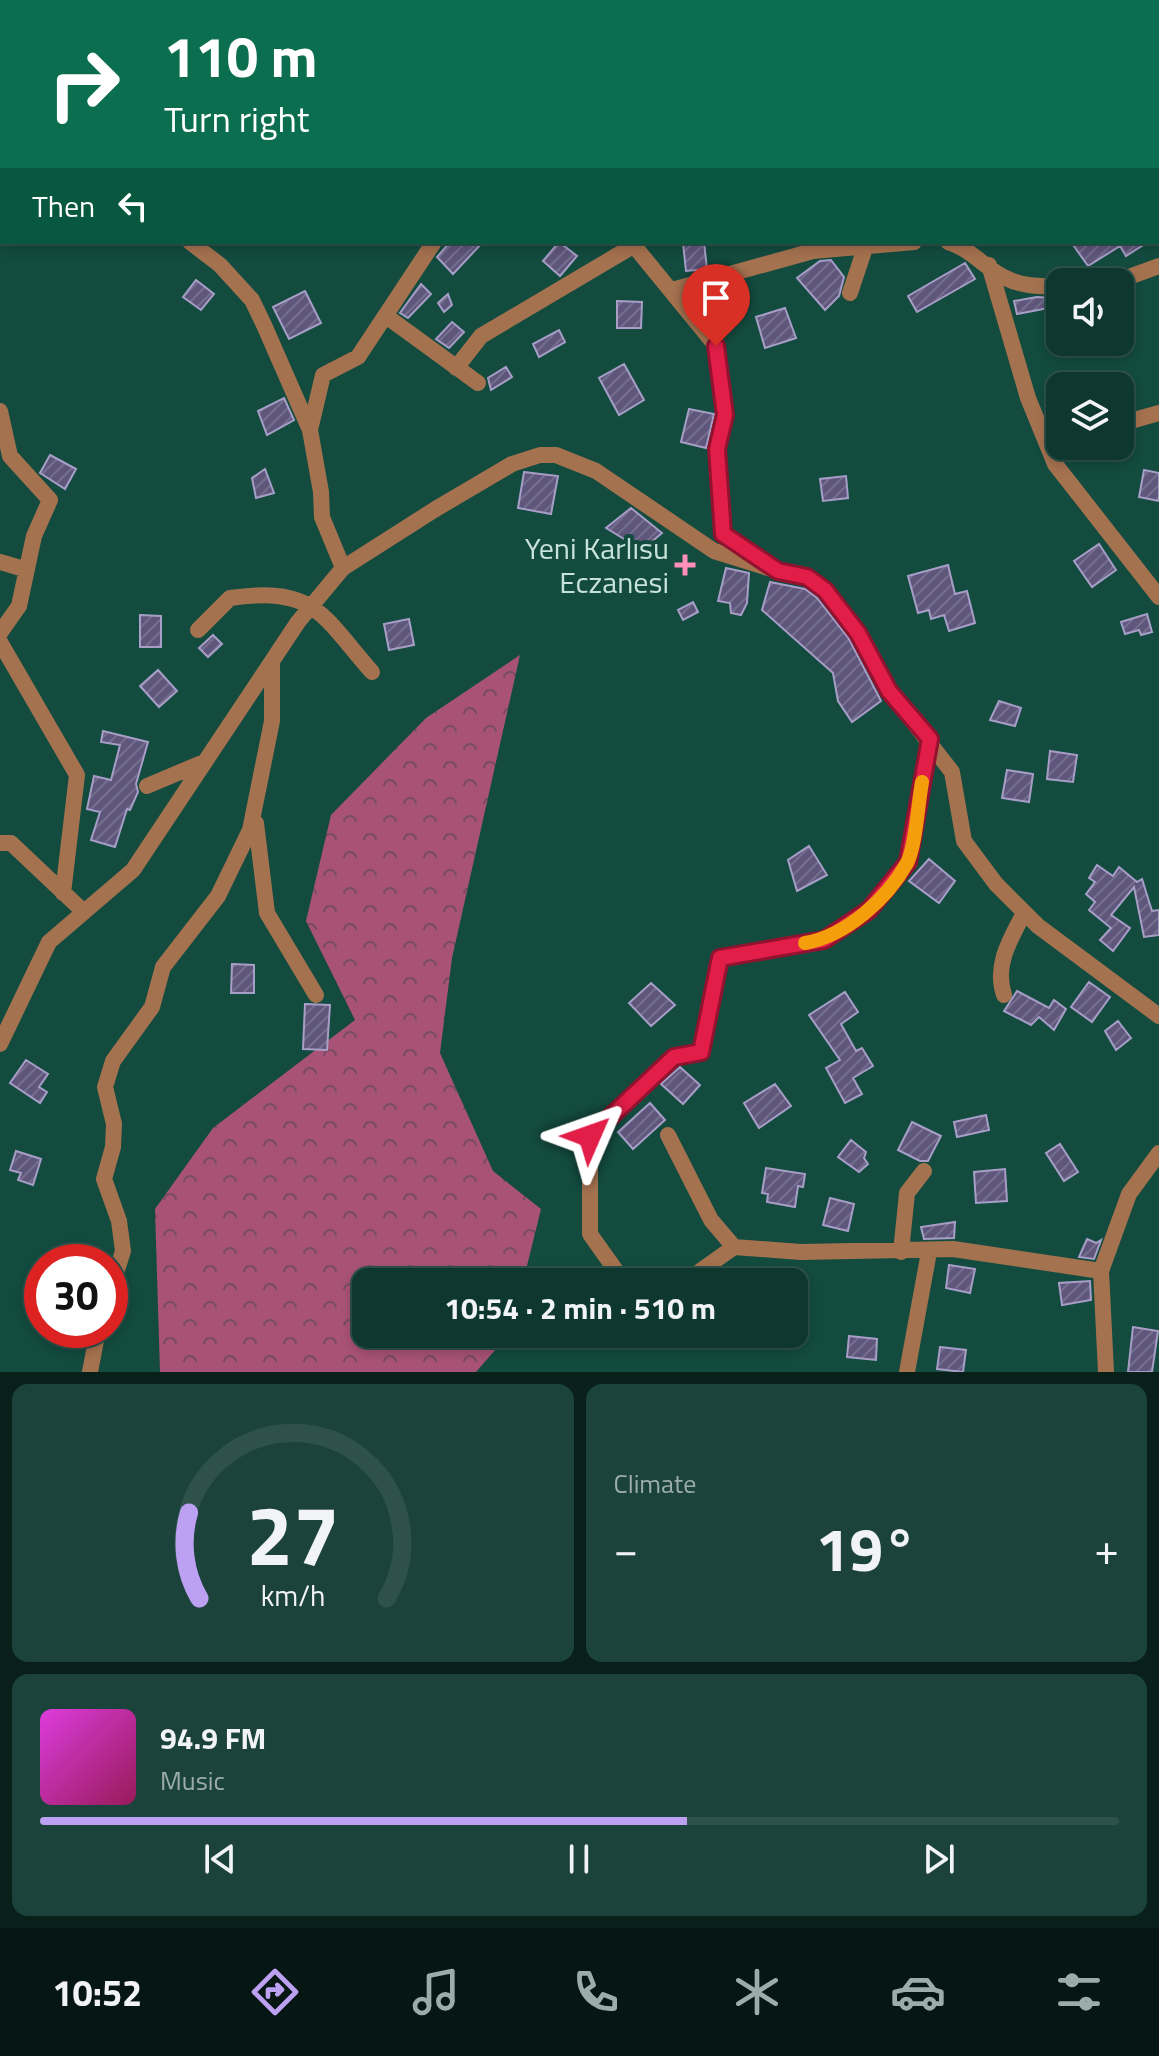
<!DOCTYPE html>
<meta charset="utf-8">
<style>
:root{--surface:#0e382f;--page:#1c433b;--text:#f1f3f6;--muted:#9bacaa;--line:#2e524b;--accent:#bca0f2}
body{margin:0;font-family:"Titillium Web",sans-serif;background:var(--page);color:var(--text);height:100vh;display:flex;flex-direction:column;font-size:30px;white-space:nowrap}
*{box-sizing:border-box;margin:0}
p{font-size:26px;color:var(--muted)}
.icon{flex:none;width:44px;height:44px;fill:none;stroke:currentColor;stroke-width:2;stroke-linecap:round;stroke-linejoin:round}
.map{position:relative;height:1372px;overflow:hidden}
.sheet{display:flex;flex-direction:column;gap:12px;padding:12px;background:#081f1a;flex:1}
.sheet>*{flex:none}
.guide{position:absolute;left:0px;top:0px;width:1160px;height:244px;box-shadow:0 4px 12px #0003,0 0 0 2px var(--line);background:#0b6e4f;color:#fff;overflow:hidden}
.buttons{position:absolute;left:1046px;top:268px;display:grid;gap:16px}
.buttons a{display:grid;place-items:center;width:88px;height:88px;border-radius:16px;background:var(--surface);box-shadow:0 4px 12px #0003,0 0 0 2px var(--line);font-size:40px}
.speed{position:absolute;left:24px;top:1244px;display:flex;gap:16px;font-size:40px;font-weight:700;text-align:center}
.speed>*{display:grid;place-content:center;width:104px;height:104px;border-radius:50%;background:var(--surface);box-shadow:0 4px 12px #0003,0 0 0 2px var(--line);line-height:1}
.speed .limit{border:12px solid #d22;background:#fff;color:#111}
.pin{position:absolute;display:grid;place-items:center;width:68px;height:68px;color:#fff;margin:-82px -34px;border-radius:50% 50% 50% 0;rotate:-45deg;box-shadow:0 0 8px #0007}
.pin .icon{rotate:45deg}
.me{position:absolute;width:88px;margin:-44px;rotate:47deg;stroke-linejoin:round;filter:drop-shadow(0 0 6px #0008)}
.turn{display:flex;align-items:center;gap:28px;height:168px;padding:0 32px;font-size:36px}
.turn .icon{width:104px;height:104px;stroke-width:2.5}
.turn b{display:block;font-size:56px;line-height:68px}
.then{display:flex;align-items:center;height:76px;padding:0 32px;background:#0003;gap:16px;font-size:30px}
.big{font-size:60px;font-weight:700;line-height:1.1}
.sheet .tile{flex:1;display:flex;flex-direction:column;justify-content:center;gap:12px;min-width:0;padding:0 28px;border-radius:16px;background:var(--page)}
.sheet .dial{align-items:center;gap:0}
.dial svg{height:208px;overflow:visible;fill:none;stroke:var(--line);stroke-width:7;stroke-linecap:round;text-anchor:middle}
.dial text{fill:var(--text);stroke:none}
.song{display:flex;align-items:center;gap:24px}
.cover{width:96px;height:96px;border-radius:12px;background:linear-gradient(135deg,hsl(300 70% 55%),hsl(330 70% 35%))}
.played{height:8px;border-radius:4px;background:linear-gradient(90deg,var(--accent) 60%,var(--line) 60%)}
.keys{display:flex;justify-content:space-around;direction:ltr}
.heat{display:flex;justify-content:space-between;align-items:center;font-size:44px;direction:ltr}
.sheet .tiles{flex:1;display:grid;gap:12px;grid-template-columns:1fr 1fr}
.tile:last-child{grid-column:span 2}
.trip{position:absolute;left:352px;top:1268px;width:456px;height:80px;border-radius:16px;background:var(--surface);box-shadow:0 4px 12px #0003,0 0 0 2px var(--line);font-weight:700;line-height:80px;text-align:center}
.menu{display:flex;height:128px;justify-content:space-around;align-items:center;background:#061613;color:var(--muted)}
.menu .icon{width:56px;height:56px}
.menu .selected{color:var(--accent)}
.menu b{font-size:36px;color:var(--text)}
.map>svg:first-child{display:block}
</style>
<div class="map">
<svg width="1159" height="1372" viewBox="0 0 1159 1372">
<defs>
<pattern id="forest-crowns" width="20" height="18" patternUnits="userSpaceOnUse" patternTransform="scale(2)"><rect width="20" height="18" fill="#a85277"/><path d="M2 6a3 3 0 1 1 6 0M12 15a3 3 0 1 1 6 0" fill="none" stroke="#774c5f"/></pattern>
<pattern id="building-hatch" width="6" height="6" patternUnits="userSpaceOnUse" patternTransform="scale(2)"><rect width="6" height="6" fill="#5f567c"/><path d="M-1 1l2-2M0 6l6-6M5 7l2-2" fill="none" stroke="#746e8e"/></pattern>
</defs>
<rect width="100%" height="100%" fill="#134b3f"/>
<path fill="url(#forest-crowns)" d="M520,655L452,958L440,1053L493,1171L541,1209L523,1282H366V1334H509L476,1372H160L155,1209L213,1128L355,1020L306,921L331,815L426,718Z"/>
<path fill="url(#building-hatch)" stroke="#a79ec8" stroke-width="2" d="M450,242H483L453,274L437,257Z
M559,242L577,256L560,276L543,261Z
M704,242L707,269L686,271L683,243Z
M1071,242H1148L1126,256L1120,246L1088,266Z
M831,260L844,277L839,296L825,310L797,278L820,261Z
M965,263L975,279L917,312L908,296Z
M196,280L214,294L201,310L183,297Z
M421,284L431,294L408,318L400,313Z
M305,291L321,323L289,339L273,307Z
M448,294L452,305L444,312L438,303Z
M1037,297L1052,298L1054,307L1017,314L1014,301Z
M617,301L642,302L641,328H617Z
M785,308L796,338L765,348L756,317Z
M452,322L464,332L449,348L436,339Z
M559,330L565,342L539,357L533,344Z
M624,364L644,400L619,415L599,378Z
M506,367L512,377L491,390L488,378Z
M284,398L294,420L267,435L258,411Z
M689,409L714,414L706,448L681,442Z
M50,455L76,469L65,489L40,473Z
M265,469L274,493L256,498L252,478Z
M1144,470L1159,473V501L1139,497Z
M524,472L558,476L551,514L518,508Z
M846,476L848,498L823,501L820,479Z
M631,508L662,533L642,550L606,528Z
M1099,544L1116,570L1092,587L1074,561Z
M948,565L955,594L967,591L975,623L949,631L944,615L931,619L929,610L918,613L908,576Z
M726,568L749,573L747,603L741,615L731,613L730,603L718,601Z
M770,582L805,589L817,598L849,639L881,701L852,722L838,701L833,673L762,610Z
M693,602L698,612L683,620L678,610Z
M1147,614L1152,632L1141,635L1139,630L1125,634L1121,622Z
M140,615L161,616V647H140Z
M409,619L414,645L389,650L384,624Z
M213,635L222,644L208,657L199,648Z
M158,670L177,691L159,707L140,686Z
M999,701L1021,708L1015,726L990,720Z
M103,731L148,742L136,784L138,792L130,810L127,809L115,847L91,840L100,812L87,809L94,776L111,780L120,745L101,742Z
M1050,751L1077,755L1073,782L1047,779Z
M1007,770L1033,774L1029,802L1002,798Z
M809,846L827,875L797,891L788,860Z
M929,859L955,881L939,903L909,881Z
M1097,865L1113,876L1119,867L1137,882L1142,879L1152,911L1159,910V935L1144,937L1134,887L1111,915L1130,928L1113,951L1100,940L1111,928L1089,910L1095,902L1086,894L1095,882L1089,878Z
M232,964L254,965V993H231Z
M1089,982L1110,997L1092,1022L1071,1007Z
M651,983L675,1005L651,1026L629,1003Z
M1017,991L1049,1008L1054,1000L1066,1009L1054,1030L1039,1017L1031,1025L1004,1011Z
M845,992L858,1012L841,1024L856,1051L862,1048L873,1066L853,1078L862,1094L845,1103L826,1068L840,1060L809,1015Z
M305,1004L330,1005L327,1050L303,1049Z
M1118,1021L1131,1038L1116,1050L1105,1031Z
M26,1060L48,1074L39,1087L47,1092L40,1103L10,1083Z
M680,1067L700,1085L683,1104L661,1084Z
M775,1084L791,1106L759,1128L744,1103Z
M650,1103L665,1120L633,1149L618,1132Z
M986,1115L989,1130L957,1137L954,1122Z
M912,1122L941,1136L928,1161H920L898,1150Z
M851,1140L866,1152L864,1158L868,1164L859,1172L838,1157Z
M1060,1144L1078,1172L1064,1181L1046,1153Z
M16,1151L41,1159L33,1185L18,1180L21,1173L10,1170Z
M766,1168L805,1174L803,1187L798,1186L795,1207L767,1202L768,1194L762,1193Z
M1005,1169L1007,1201L976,1203L974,1172Z
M830,1198L854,1204L848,1231L823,1225Z
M955,1222L954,1238L924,1239L921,1227Z
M1087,1239L1096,1243L1101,1240L1094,1259L1079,1257Z
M949,1265L975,1269L970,1293L946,1288Z
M1090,1281L1091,1300L1062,1305L1059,1283Z
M1133,1327L1158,1331L1152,1372H1128Z
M849,1336L877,1339L876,1360L847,1357Z
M940,1347L966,1350L963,1372L937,1369Z"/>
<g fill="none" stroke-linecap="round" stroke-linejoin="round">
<path stroke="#a5724f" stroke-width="16" d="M534,0L535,2
M1106,2V0
M0,126H2
M1158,162L1159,163
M190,242L220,265L252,300L264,325L310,430L321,492L322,517L343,568
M631,242L716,346L725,415L717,449L723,534L778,571L807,577L825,590L858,633L889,691L952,772L964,841L996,884L1038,926L1159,1016
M948,242C972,249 986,270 1008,279C1024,287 1043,286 1060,287
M989,265L1028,398L1055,464L1159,597
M1115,282L1159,266
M672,290L813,251L914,242
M850,293L865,248
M386,316L478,383
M456,368L481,336L633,246
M0,411L10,456L50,500L34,536L19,606L0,633
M1120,424L1159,413
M310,430L323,375L358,357L434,242
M0,562L24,569
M198,630L230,598C315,586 321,614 372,672
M0,642L77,775L63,893
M147,786L204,762
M256,823L267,913L316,995
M0,843H11L84,912
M1004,995C994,965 1010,940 1024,913
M0,1044L49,942L133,870L298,622L343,568L434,510L512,464L540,455H556L596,471L714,551L778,571
M668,1135L711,1220L734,1247
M901,1252L907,1193L924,1171
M624,1282L590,1234V1136L674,1057L701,1052L720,958L824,940L869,910L908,862L930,739
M685,1282L734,1247L801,1252L953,1249L1101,1271
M110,1292L123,1251L119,1221L104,1179L113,1147L114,1124L105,1087L113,1061L152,1007L163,967L218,896L250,830L272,721V664
M90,1372L98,1330
M907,1372L929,1252
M1106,1372L1101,1271L1129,1194L1159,1153"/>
</g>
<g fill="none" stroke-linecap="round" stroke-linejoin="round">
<g stroke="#92132f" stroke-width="20">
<path id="route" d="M590,1136L674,1057L701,1052L720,958L824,940L869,910L908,862L930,739L889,691L858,633L825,590L807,577L778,571L723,534L717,449L725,415L716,346"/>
</g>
<use href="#route" stroke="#e11d48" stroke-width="14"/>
<path stroke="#f59e0b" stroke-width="14" d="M805,943C846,936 887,899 907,863C916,846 918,803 922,782"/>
</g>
<path fill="#fe8ebc" stroke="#134b3f" stroke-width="3" d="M681 553h8v8h8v8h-8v8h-8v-8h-8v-8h8z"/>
<g text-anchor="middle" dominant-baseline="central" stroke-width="8" stroke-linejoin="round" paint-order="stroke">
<g font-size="30" fill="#c7e2d9" stroke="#134b3f" text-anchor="end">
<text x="669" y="548">Yeni Karlısu<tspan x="669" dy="34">Eczanesi</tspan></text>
</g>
</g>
</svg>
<div class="buttons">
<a><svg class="icon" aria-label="sound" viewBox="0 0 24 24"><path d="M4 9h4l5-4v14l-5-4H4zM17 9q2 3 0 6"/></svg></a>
<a><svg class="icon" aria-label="layers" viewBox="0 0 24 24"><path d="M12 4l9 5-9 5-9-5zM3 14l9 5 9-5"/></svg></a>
</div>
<div class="speed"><div class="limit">30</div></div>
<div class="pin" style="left:716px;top:346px;background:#d93025"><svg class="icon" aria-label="arrive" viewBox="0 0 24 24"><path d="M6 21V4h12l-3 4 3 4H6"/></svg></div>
<svg class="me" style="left:590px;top:1136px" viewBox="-20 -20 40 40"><path d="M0-17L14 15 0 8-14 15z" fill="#e11d48" stroke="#fff" stroke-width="4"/></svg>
<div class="trip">10:54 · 2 min · 510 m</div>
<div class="guide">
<div class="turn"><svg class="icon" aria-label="right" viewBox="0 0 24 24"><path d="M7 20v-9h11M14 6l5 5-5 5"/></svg><div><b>110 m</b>Turn right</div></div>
<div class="then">Then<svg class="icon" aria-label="left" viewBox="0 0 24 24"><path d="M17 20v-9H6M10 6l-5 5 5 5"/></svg></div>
</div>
</div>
<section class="sheet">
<div class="tiles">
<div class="tile dial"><svg viewBox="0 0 100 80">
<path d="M14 69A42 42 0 1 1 86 69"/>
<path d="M14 69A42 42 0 0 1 10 36" stroke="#bca0f2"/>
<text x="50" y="56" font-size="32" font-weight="700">27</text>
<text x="50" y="72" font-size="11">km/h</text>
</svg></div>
<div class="tile"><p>Climate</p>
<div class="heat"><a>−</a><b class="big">19°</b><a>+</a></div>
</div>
<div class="tile">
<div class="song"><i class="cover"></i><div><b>94.9 FM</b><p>Music</p></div></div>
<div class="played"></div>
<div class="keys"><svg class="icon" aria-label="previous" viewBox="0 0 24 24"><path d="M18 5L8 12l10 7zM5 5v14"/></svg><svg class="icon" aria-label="pause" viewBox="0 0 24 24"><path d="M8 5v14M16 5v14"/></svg><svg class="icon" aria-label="next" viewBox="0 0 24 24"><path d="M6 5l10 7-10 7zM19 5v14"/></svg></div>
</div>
</div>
</section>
<nav class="menu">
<b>10:52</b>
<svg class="icon selected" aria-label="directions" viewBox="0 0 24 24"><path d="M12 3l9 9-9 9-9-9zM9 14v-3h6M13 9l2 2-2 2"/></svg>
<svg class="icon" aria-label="music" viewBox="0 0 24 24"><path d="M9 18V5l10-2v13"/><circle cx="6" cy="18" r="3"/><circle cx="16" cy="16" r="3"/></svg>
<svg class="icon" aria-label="phone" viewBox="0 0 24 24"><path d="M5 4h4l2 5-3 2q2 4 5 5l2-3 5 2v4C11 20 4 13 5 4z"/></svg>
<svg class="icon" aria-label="climate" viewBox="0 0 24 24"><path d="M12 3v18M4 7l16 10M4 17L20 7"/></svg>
<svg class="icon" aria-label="car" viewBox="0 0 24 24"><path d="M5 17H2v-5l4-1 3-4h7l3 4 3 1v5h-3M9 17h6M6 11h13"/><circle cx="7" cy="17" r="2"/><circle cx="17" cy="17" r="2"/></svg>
<svg class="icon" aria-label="filters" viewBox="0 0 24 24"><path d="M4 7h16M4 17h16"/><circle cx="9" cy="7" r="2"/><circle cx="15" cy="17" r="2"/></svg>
</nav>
